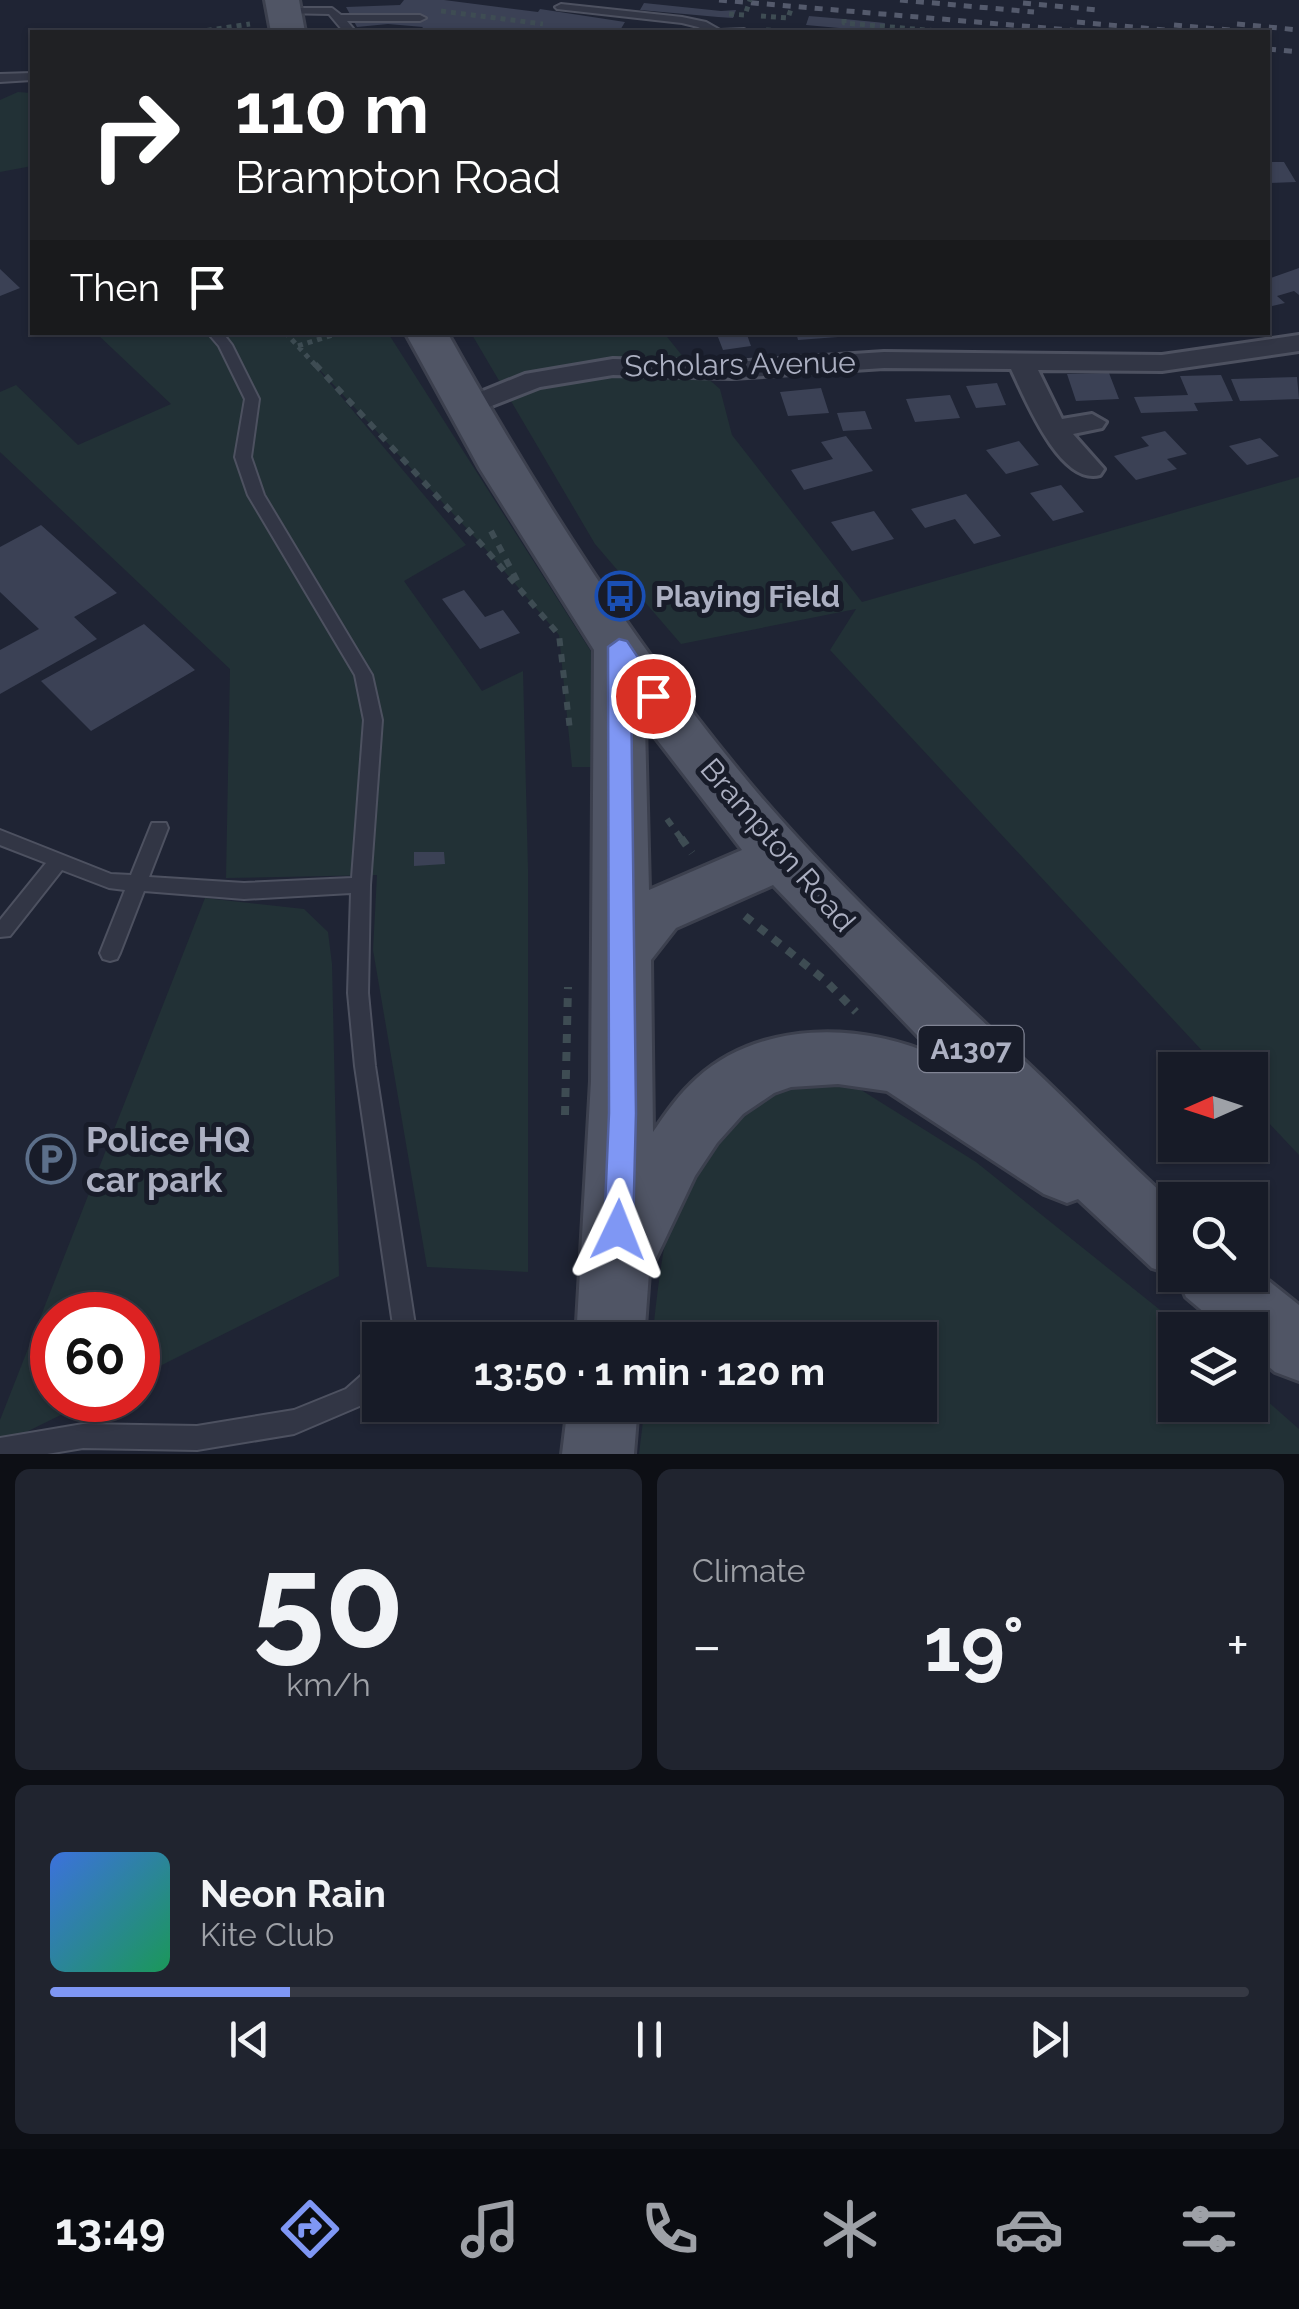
<!DOCTYPE html>
<meta charset="utf-8">
<style>
:root{--surface:#171b27;--page:#20242f;--text:#f1f3f6;--muted:#9ea1a7;--line:#363944;--accent:#7f97f4}
body{margin:0;font-family:Raleway,sans-serif;background:var(--page);color:var(--text);height:100vh;display:flex;flex-direction:column;font-size:38px;white-space:nowrap}
*{box-sizing:border-box;margin:0}
p{font-size:32px;color:var(--muted)}
.icon{flex:none;width:55px;height:55px;fill:none;stroke:currentColor;stroke-width:2;stroke-linecap:round;stroke-linejoin:round}
.map{position:relative;height:1454px;overflow:hidden}
.side{display:flex;flex-direction:column;gap:15px;padding:15px;background:#0d0f15;flex:1}
.side>*{flex:none}
.hud{position:absolute;left:30px;top:30px;width:1240px;height:305px;border-radius:0px;box-shadow:0 2px 8px #0004,0 0 0 2px var(--line);background:#202124;color:#fff;overflow:hidden}
.needle{width:65px;rotate:267deg}
.fabs{position:absolute;left:1158px;top:1052px;display:grid;gap:20px}
.fabs a{display:grid;place-items:center;width:110px;height:110px;border-radius:0px;background:var(--surface);box-shadow:0 2px 8px #0004,0 0 0 2px var(--line);font-size:50px}
.speed{position:absolute;left:30px;top:1292px;display:flex;gap:20px;font-size:50px;font-weight:700;text-align:center}
.speed>*{display:grid;place-content:center;width:130px;height:130px;border-radius:50%;background:var(--surface);box-shadow:0 2px 8px #0004,0 0 0 2px var(--line);line-height:1}
.speed .limit{border:15px solid #d22;background:#fff;color:#111}
.pin{position:absolute;display:grid;place-items:center;width:85px;height:85px;color:#fff;margin:-42px;border:5px solid #fff;border-radius:50%;box-shadow:0 2px 10px #0007}
.me{position:absolute;width:110px;margin:-55px;rotate:2deg;stroke-linejoin:round;filter:drop-shadow(0 0 8px #0008)}
.turn{display:flex;align-items:center;gap:35px;height:210px;padding:0 40px;font-size:45px}
.turn .icon{width:130px;height:130px;stroke-width:2.5}
.turn b{display:block;font-size:70px;line-height:85px}
.then{display:flex;align-items:center;height:95px;padding:0 40px;background:#0003;gap:20px;font-size:38px}
.big{font-size:75px;font-weight:700;line-height:1.1}
.side .card{flex:1;display:flex;flex-direction:column;justify-content:center;gap:15px;min-width:0;padding:0 35px;border-radius:15px;background:var(--page)}
.side .dial{align-items:center;gap:0}
.dial b{font-size:130px;line-height:1}
.song{display:flex;align-items:center;gap:30px}
.cover{width:120px;height:120px;border-radius:15px;background:linear-gradient(135deg,hsl(220 70% 55%),hsl(150 70% 35%))}
.played{height:10px;border-radius:5px;background:linear-gradient(90deg,var(--accent) 20%,var(--line) 20%)}
.keys{display:flex;justify-content:space-around;direction:ltr}
.heat{display:flex;justify-content:space-between;align-items:center;font-size:55px;direction:ltr}
.side .tiles{flex:1;display:grid;gap:15px;grid-template-columns:1fr 1fr}
.card:last-child{grid-column:span 2}
.trip{position:absolute;left:362px;top:1322px;width:575px;height:100px;border-radius:0px;background:var(--surface);box-shadow:0 2px 8px #0004,0 0 0 2px var(--line);font-weight:700;line-height:100px;text-align:center}
.tabs{display:flex;height:160px;justify-content:space-around;align-items:center;background:#090b10;color:var(--muted)}
.tabs .icon{width:70px;height:70px}
.tabs .active{color:var(--accent)}
.tabs b{font-size:45px;color:var(--text)}
.map>svg:first-child{display:block}
</style>
<div class="map">
<svg width="1299" height="1454" viewBox="0 0 1299 1454">
<rect width="100%" height="100%" fill="#1f2434"/>
<path fill="#223136" d="M18,92L32,93V166L0,172V100Z
M96,333H388L592,653L598,697L597,767H572L559,635L482,545L306,355L466,545L404,581L482,691L523,671L528,869V1272L427,1267L373,950L377,875L226,878L230,669L0,452V392L16,385L78,445L171,404Z
M471,333H664L684,358L720,389L732,435L862,602L1299,477V1155L1250,1103V1070H1220L830,650L856,609L681,644L595,544Z
M205,898L304,909L328,932L332,964L339,1276L138,1377V1315H52V1400H91L0,1445V1420Z
M850,1083L976,1162L1185,1330H1175V1405H1250V1386L1299,1429V1454H639L645,1405H920V1340H652C657,1296 661,1252 673,1210C684,1171 742,1105 780,1091C801,1084 828,1084 850,1083Z"/>
<path fill="#3b4155" d="M404,0H444L538,12L540,9L625,22L619,32H419L423,27L388,24L357,27L346,7L400,5Z
M644,3L721,11L736,10L733,18L718,17L640,10Z
M809,16L844,19L885,23L883,32L806,25Z
M1268,162H1284L1296,182L1268,183Z
M1299,268V295L1294,291L1277,296L1285,303L1268,307V279Z
M0,269L20,288L0,296Z
M716,332H746L751,346L723,350Z
M796,332H837L838,337L798,340Z
M1109,373L1119,399L1076,401L1067,374Z
M1221,375L1233,401L1194,403L1198,411L1141,413L1134,397L1188,395L1180,376Z
M1297,377L1299,399L1240,401L1231,379Z
M997,383L1006,405L976,408L966,386Z
M821,388L829,413L788,416L780,392Z
M950,395L960,418L915,422L906,399Z
M865,411L872,429L843,431L837,413Z
M1165,431L1187,454L1167,459L1177,469L1136,480L1114,456L1149,446L1141,437Z
M846,436L873,471L804,490L791,470L833,459L821,442Z
M1260,438L1279,456L1247,465L1229,446Z
M1019,441L1039,465L1006,474L986,450Z
M1061,485L1084,512L1053,521L1030,493Z
M966,494L1001,536L974,544L955,519L925,528L911,509Z
M874,511L894,539L852,551L831,522Z
M41,525L117,593L74,617L97,639L0,694V650L39,629L0,592V547Z
M464,590L485,617L503,610L520,633L480,649L442,599Z
M144,624L195,670L91,731L41,681Z
M414,852H444L445,864L414,866Z"/>
<g fill="none" stroke-linecap="round" stroke-linejoin="round">
<g stroke="#4d5160" stroke-width="4">
<path id="service" d="M561,4L682,17L706,22L720,30L744,29L750,32H708L698,27L682,23L557,9L555,7Z
M284,8H332L341,15H420L426,18L420,21H347L356,32H344L329,14L280,13V9Z
M32,73V80L0,82V74Z
M207,332H222L232,345L259,399L251,457L264,495L372,675L382,720L370,885L368,993L375,1066L415,1325L412,1340H390L393,1325L355,1066L348,993L351,893L244,899L144,891L120,953L117,959L110,961L103,959L100,953L125,890L109,888L62,870L10,936L0,937V920L46,863L0,845V830L111,874L131,875L150,828L152,823H166L168,828L149,877L244,883L352,878L364,720L355,675L248,495L235,457L245,399L219,346Z
M380,1363V1389L362,1405L294,1434L197,1450L83,1448L47,1454H0V1438L83,1424L197,1426L294,1410L346,1389L372,1366Z"/>
</g>
<g stroke="#4d5160" stroke-width="6">
<path id="minor" d="M1299,335V351L1162,371L1038,370L1062,419L1092,414L1106,422L1102,428L1073,434L1104,469L1100,475C1060,486 1025,398 1011,369L884,368L732,378L613,375L540,387L466,416L452,408L456,402L525,374L613,359L732,362L884,352L1162,355Z"/>
</g>
<g stroke="#3c404e" stroke-width="6">
<path id="primary" d="M265,0H299L305,32H271Z
M405,332H447C536,491 633,644 750,784C835,885 932,973 1027,1063C1077,1110 1124,1159 1175,1205V1275H1250V1266L1299,1305V1381L1275,1372L1250,1351V1330H1225L1186,1297L1177,1276L1152,1268L1078,1199L1067,1203L1044,1194L887,1091L838,1084L791,1087L774,1093L743,1114L717,1143L695,1176L649,1273L644,1340H576L591,1081L594,650L480,469ZM645,724L742,850L649,890ZM773,885L938,1057C864,1022 761,1020 697,1078C679,1094 666,1113 653,1132L651,960L676,928Z
M568,1405H638L634,1454H562Z"/>
</g>
<path stroke="#3e4c53" stroke-width="5" stroke-dasharray="5 5" stroke-linecap="butt" d="M441,11L543,24
M761,16L788,18L791,9
M844,19V23L949,32
M766,30L804,32
M197,32L250,24
M285,332L317,367
M298,346L342,332"/>
<path stroke="#3e4c53" stroke-width="6" stroke-dasharray="8 8" stroke-linecap="butt" d="M315,364L482,545L559,635L570,730
M491,531L520,586
M667,819L683,841"/>
<path stroke="#3e4c53" stroke-width="8" stroke-dasharray="9 9" stroke-linecap="butt" d="M681,838L692,853
M745,916L827,982L856,1012
M565,1115L568,987
M431,1334L459,1340"/>
<use href="#service" fill="#323645" fill-rule="evenodd"/>
<use href="#minor" fill="#323645" fill-rule="evenodd"/>
<use href="#primary" fill="#505565" fill-rule="evenodd"/>
<path stroke="#545a6c" stroke-width="5" stroke-dasharray="8 8" stroke-linecap="butt" d="M719,0L1093,32
M900,0L1034,12
M1023,3L1097,10
M1077,22L1187,32
M1237,24L1299,30
M1174,25L1251,32
M1268,49L1299,52"/>
<path stroke="#3e4c53" stroke-width="5" stroke-dasharray="5 5" stroke-linecap="butt" d="M729,14L745,15L750,0"/>
</g>
<path fill="#7f97f4" stroke="#53629f" stroke-width="2.5" d="M619,639L627,641L664,696L661,702H645L631,680L636,1113L633,1230L628,1239L618,1243L608,1239L604,1230L609,1113L608,647Z"/>
<defs>
<g id="bus-ring" transform="scale(2.5)"><circle r="9.5" fill="#181c29" stroke="#1a4fb4" stroke-width="1.5"/><path d="M-5-6H5V4H4V6H2V4H-2V6H-4V4H-5ZM-3.5-4V0h7V-4ZM-3.5 1.2v1.5H-2V1.2ZM2 1.2v1.5H3.5V1.2Z" fill="#1a4fb4"/></g>
<g id="parking-ring" transform="scale(2.5)"><circle r="9.5" fill="#181c29" stroke="#5c6f8a" stroke-width="1.5"/><path d="M-3.5-5.5H1a3.5 3.5 0 0 1 0 7H-1V5.5H-3.5ZM-1-3.4V-.6H.8a1.4 1.4 0 0 0 0-2.8Z" fill="#5c6f8a"/></g>
</defs>
<g fill-rule="evenodd">
<use href="#bus-ring" x="620" y="596"/>
<use href="#parking-ring" x="51" y="1159"/>
</g>
<g text-anchor="middle" dominant-baseline="central" stroke-width="10" stroke-linejoin="round" paint-order="stroke">
<rect fill="#181c29" stroke="#808494" stroke-width="2.5" x="918.5" y="1026" width="105" height="46" rx="8"/>
<g font-size="28" font-weight="bold" fill="#acb0c2">
<text x="971" y="1049">A1307</text>
</g>
<g font-size="30" fill="#acb0c2" stroke="#181c29">
<text transform="translate(740 364) rotate(-1)">Scholars Avenue</text>
<text transform="translate(778 845) rotate(49)">Brampton Road</text>
</g>
<g font-size="30" font-weight="bold" fill="#acb0c2" stroke="#181c29" text-anchor="start">
<text x="655" y="596">Playing Field</text>
</g>
<g font-size="35" font-weight="bold" fill="#acb0c2" stroke="#181c29" text-anchor="start">
<text x="86" y="1139">Police HQ<tspan x="86" dy="40">car park</tspan></text>
</g>
</g>
</svg>
<div class="fabs">
<a><svg class="needle" viewBox="-14 -14 28 28"><path d="M0-13l5 13h-10z" fill="#e53935"/><path d="M0 13l5-13h-10z" fill="#9ea1a7"/></svg></a>
<a><svg class="icon" aria-label="search" viewBox="0 0 24 24"><circle cx="10" cy="10" r="6"/><path d="M15 15l6 6"/></svg></a>
<a><svg class="icon" aria-label="layers" viewBox="0 0 24 24"><path d="M12 4l9 5-9 5-9-5zM3 14l9 5 9-5"/></svg></a>
</div>
<div class="speed"><div class="limit">60</div></div>
<div class="pin" style="left:653px;top:696px;background:#d93025"><svg class="icon" aria-label="arrive" viewBox="0 0 24 24"><path d="M6 21V4h12l-3 4 3 4H6"/></svg></div>
<svg class="me" style="left:618px;top:1230px" viewBox="-20 -20 40 40"><path d="M0-17L14 15 0 8-14 15z" fill="#7f97f4" stroke="#fff" stroke-width="4"/></svg>
<div class="trip">13:50 · 1 min · 120 m</div>
<div class="hud">
<div class="turn"><svg class="icon" aria-label="right" viewBox="0 0 24 24"><path d="M7 20v-9h11M14 6l5 5-5 5"/></svg><div><b>110 m</b>Brampton Road</div></div>
<div class="then">Then<svg class="icon" aria-label="arrive" viewBox="0 0 24 24"><path d="M6 21V4h12l-3 4 3 4H6"/></svg></div>
</div>
</div>
<section class="side">
<div class="tiles">
<div class="card dial"><b>50</b><p>km/h</p></div>
<div class="card"><p>Climate</p>
<div class="heat"><a>−</a><b class="big">19°</b><a>+</a></div>
</div>
<div class="card">
<div class="song"><i class="cover"></i><div><b>Neon Rain</b><p>Kite Club</p></div></div>
<div class="played"></div>
<div class="keys"><svg class="icon" aria-label="previous" viewBox="0 0 24 24"><path d="M18 5L8 12l10 7zM5 5v14"/></svg><svg class="icon" aria-label="pause" viewBox="0 0 24 24"><path d="M8 5v14M16 5v14"/></svg><svg class="icon" aria-label="next" viewBox="0 0 24 24"><path d="M6 5l10 7-10 7zM19 5v14"/></svg></div>
</div>
</div>
</section>
<nav class="tabs">
<b>13:49</b>
<svg class="icon active" aria-label="directions" viewBox="0 0 24 24"><path d="M12 3l9 9-9 9-9-9zM9 14v-3h6M13 9l2 2-2 2"/></svg>
<svg class="icon" aria-label="music" viewBox="0 0 24 24"><path d="M9 18V5l10-2v13"/><circle cx="6" cy="18" r="3"/><circle cx="16" cy="16" r="3"/></svg>
<svg class="icon" aria-label="phone" viewBox="0 0 24 24"><path d="M5 4h4l2 5-3 2q2 4 5 5l2-3 5 2v4C11 20 4 13 5 4z"/></svg>
<svg class="icon" aria-label="climate" viewBox="0 0 24 24"><path d="M12 3v18M4 7l16 10M4 17L20 7"/></svg>
<svg class="icon" aria-label="car" viewBox="0 0 24 24"><path d="M5 17H2v-5l4-1 3-4h7l3 4 3 1v5h-3M9 17h6M6 11h13"/><circle cx="7" cy="17" r="2"/><circle cx="17" cy="17" r="2"/></svg>
<svg class="icon" aria-label="filters" viewBox="0 0 24 24"><path d="M4 7h16M4 17h16"/><circle cx="9" cy="7" r="2"/><circle cx="15" cy="17" r="2"/></svg>
</nav>
